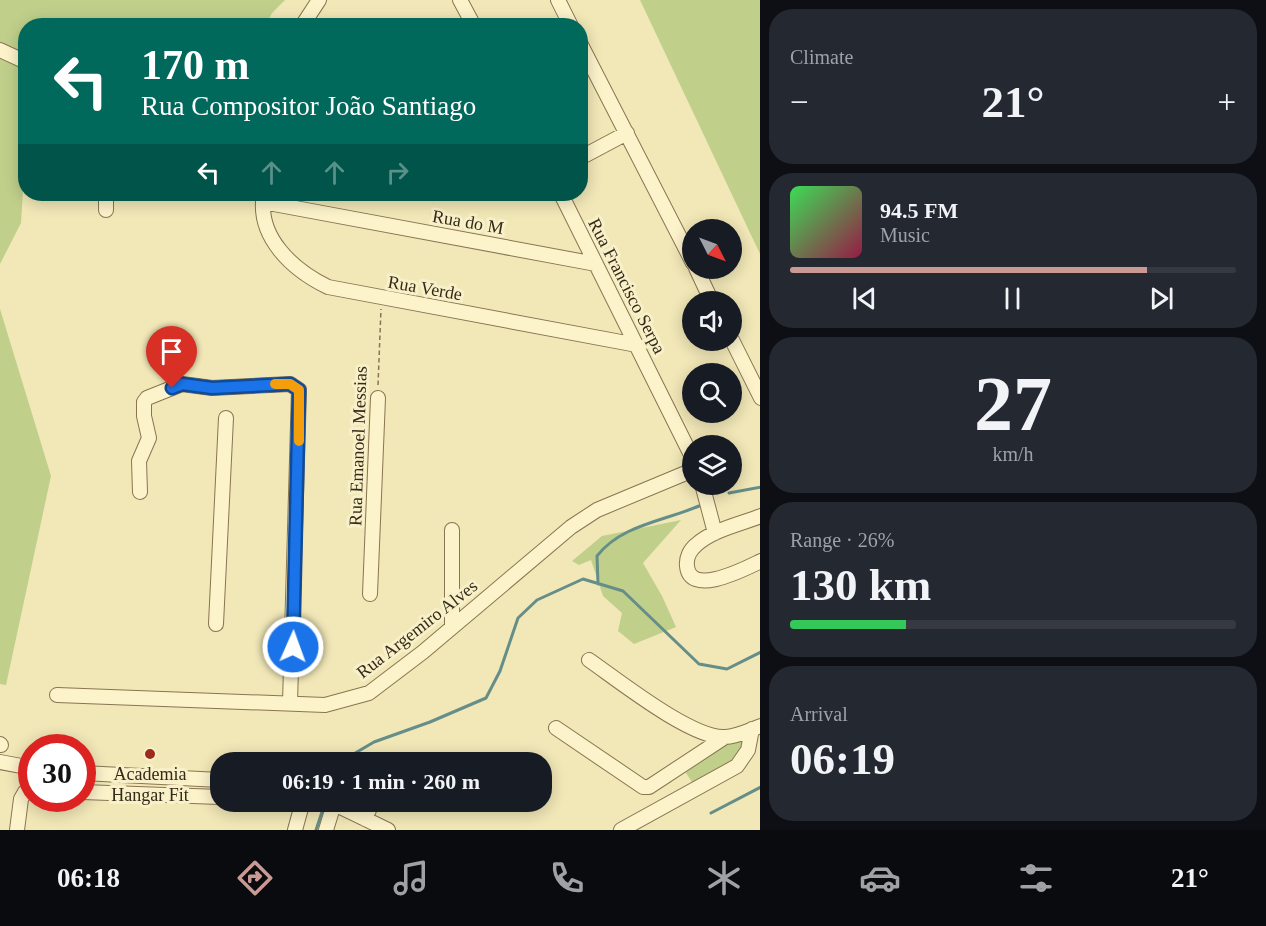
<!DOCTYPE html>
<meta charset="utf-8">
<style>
:root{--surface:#171b24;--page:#242831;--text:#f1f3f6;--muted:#9ea1a6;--line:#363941;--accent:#cb9994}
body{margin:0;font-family:Georgia,serif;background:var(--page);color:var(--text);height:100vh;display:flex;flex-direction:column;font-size:22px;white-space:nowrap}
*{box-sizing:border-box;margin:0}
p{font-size:20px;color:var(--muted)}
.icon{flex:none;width:33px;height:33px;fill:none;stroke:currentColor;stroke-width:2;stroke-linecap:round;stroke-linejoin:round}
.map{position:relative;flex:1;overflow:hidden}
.sheet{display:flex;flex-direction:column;gap:9px;padding:9px;background:#0d0f14;width:506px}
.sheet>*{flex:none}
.hud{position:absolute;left:18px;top:18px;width:570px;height:183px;border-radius:24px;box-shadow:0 3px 15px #0003;background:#00695c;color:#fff;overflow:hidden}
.needle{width:39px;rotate:132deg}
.controls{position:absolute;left:682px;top:219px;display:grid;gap:12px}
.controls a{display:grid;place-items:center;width:60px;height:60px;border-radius:50%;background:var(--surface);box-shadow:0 3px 15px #0003;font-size:30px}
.speed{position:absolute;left:18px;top:734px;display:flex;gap:12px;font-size:30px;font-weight:700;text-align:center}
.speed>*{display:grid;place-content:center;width:78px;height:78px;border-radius:50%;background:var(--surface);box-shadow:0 3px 15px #0003;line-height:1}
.speed .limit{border:9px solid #d22;background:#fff;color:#111}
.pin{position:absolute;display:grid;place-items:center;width:51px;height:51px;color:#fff;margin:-62px -26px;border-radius:50% 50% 50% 0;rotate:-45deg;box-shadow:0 0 6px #0007}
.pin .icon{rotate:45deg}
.me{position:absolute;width:66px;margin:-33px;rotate:2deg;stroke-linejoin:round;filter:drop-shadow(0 0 4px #0008)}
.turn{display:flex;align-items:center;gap:21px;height:126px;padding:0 24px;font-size:27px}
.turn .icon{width:78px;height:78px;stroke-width:2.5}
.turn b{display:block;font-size:42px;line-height:51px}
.lanes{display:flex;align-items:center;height:57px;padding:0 24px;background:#0003;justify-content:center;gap:30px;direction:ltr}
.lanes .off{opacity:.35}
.big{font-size:45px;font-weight:700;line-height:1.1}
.sheet .card{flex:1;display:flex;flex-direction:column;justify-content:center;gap:9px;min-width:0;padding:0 21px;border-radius:24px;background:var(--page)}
.sheet .dial{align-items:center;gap:0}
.dial b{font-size:78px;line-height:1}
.song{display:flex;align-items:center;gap:18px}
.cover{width:72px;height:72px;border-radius:9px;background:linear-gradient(135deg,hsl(130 70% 55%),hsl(340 70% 35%))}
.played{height:6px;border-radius:3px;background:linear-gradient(90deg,var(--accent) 80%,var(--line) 80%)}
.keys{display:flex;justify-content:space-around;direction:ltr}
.heat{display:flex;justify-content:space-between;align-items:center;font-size:33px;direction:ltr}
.charge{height:9px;border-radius:4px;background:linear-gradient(90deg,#34c759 26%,var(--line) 0)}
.trip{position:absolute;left:210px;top:752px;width:342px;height:60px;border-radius:24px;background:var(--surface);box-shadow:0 3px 15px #0003;font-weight:700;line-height:60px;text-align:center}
.dock{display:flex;height:96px;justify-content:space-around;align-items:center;background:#090b0e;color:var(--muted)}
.dock .icon{width:42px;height:42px}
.dock .on{color:var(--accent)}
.dock b{font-size:27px;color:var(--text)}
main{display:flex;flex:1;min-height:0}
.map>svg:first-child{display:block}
</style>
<main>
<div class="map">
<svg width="761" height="830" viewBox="0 0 761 830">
<rect width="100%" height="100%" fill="#f1e7b7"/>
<path fill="#c0d08b" d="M0,0H285L272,13L266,25L26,26V143L21,223L0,264Z
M640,0H760V254Z
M0,309L51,476L6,685L0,684Z
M681,520L643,563L662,596L676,627L634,644L618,631L622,613L603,596L591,560L579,565L572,561L602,536Z
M734,739H741L745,744L734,761L694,785L684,770Z"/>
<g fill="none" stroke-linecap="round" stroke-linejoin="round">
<path stroke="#658e89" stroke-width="3" d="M729,493L761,487
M598,584L597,556C621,525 664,521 699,506
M340,762L374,742L430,722L486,698L500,671L518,618L537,600L583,579L623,591L699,664L727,669L761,652
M711,813L761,787
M316,830L325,803"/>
<g stroke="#887552" stroke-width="16">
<path id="minor" d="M460,0L474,26
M558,0L571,26
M302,26L319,0
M580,43L693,263
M0,50L26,62
M580,158L627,133
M264,194C256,237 293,270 328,287L637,345
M561,194L693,459
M263,202L596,264
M106,210V194
M696,268L712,302
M732,340L761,398
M702,484L715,533
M140,492L139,461L149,438L144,416V402L147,398L182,384L212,388L290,384L299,390L290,703
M761,516C740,524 712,530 696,545C690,550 686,558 687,566C690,598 746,568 761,561
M452,530V627
M370,594L378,398
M216,624L226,418
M589,660C618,680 692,739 725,737C736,737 750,730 761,726
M57,695L325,705L369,693L423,652L571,527L597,510L693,470
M556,728L643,787H649L725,737
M0,744L1,745
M0,762L32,768
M82,773L220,780
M82,792L220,797
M328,801L388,830
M365,819L373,801
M17,830L21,799L25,792L32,791
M295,830L303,801
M326,830L334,804
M621,830L737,766L748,750L752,729"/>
</g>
<path stroke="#887552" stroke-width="1.5" stroke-dasharray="4.5 3" stroke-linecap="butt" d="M378,385L381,309"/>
<use href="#minor" stroke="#fcf3cb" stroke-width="14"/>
</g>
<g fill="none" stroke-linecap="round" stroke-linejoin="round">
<g stroke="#114b97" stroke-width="15">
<path id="route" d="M172,388L182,384L212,388L290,384L299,390L293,647"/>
</g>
<use href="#route" stroke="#1a73e8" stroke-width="10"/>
<path stroke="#f59e0b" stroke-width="10" d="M275,384H290L299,390V441"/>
</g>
<circle fill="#9c2a1d" stroke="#f8f0c8" stroke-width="2" cx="150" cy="754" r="6"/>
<g text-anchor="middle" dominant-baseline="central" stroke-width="6" stroke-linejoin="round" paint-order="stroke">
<g font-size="18" fill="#352a18" stroke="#f8f0c8">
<text transform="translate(468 222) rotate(10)">Rua do M</text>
<text transform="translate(627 286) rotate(63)">Rua Francisco Serpa</text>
<text transform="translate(425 288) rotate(10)">Rua Verde</text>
<text transform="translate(358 446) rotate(-88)">Rua Emanoel Messias</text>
<text transform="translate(417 629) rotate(-38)">Rua Argemiro Alves</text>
</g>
<g font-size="18" fill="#352a18" stroke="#f8f0c8">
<text x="150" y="774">Academia<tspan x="150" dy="21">Hangar Fit</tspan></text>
</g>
</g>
</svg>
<div class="controls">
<a><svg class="needle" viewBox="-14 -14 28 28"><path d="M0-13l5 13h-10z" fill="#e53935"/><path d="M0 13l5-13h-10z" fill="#9ea1a6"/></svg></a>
<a><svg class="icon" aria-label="sound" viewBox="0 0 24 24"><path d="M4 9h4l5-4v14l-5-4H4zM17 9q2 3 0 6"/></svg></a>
<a><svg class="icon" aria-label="search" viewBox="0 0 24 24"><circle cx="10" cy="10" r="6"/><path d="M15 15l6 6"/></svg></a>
<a><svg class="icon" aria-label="layers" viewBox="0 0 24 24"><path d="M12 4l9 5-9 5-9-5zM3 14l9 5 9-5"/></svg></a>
</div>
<div class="speed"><div class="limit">30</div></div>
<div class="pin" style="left:172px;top:388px;background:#d93025"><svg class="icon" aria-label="arrive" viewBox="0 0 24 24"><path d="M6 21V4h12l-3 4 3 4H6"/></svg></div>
<svg class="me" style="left:293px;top:647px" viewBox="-20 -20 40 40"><circle r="17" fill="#1a73e8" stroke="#fff" stroke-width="3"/><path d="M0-11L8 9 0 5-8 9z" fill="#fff"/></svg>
<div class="trip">06:19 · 1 min · 260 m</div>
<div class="hud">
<div class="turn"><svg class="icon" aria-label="left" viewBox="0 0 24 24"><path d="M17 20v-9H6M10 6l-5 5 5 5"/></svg><div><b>170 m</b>Rua Compositor João Santiago</div></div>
<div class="lanes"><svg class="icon" aria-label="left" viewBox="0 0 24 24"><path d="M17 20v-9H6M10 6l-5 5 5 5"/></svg><svg class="icon off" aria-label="ahead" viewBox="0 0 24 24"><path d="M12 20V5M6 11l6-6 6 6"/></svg><svg class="icon off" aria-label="ahead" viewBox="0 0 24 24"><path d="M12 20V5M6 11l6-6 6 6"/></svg><svg class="icon off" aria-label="right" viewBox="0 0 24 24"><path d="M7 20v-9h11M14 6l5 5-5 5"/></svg></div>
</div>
</div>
<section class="sheet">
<div class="card"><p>Climate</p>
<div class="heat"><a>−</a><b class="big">21°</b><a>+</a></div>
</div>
<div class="card">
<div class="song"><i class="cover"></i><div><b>94.5 FM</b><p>Music</p></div></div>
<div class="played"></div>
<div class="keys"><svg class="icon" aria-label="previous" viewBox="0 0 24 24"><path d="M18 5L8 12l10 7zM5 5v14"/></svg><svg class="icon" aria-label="pause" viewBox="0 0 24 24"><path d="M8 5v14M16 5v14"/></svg><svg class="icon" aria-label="next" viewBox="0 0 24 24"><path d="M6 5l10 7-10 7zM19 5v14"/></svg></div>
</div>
<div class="card dial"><b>27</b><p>km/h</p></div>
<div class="card"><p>Range · 26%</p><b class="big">130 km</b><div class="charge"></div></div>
<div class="card"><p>Arrival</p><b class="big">06:19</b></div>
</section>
</main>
<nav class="dock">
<b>06:18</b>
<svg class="icon on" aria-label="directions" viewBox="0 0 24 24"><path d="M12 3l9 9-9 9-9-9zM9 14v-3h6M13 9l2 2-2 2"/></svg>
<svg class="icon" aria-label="music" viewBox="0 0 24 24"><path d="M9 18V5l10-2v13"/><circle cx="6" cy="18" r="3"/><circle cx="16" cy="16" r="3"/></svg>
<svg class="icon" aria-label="phone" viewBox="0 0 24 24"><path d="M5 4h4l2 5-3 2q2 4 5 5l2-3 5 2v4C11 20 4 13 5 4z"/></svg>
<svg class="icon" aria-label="climate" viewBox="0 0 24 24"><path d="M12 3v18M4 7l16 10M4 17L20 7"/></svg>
<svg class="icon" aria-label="car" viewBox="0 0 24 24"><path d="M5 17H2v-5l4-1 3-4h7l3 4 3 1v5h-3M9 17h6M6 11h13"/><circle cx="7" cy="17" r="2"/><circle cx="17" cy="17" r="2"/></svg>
<svg class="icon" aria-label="filters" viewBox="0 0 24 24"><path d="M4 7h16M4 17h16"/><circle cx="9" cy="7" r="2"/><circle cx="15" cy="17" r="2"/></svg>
<b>21°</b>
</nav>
